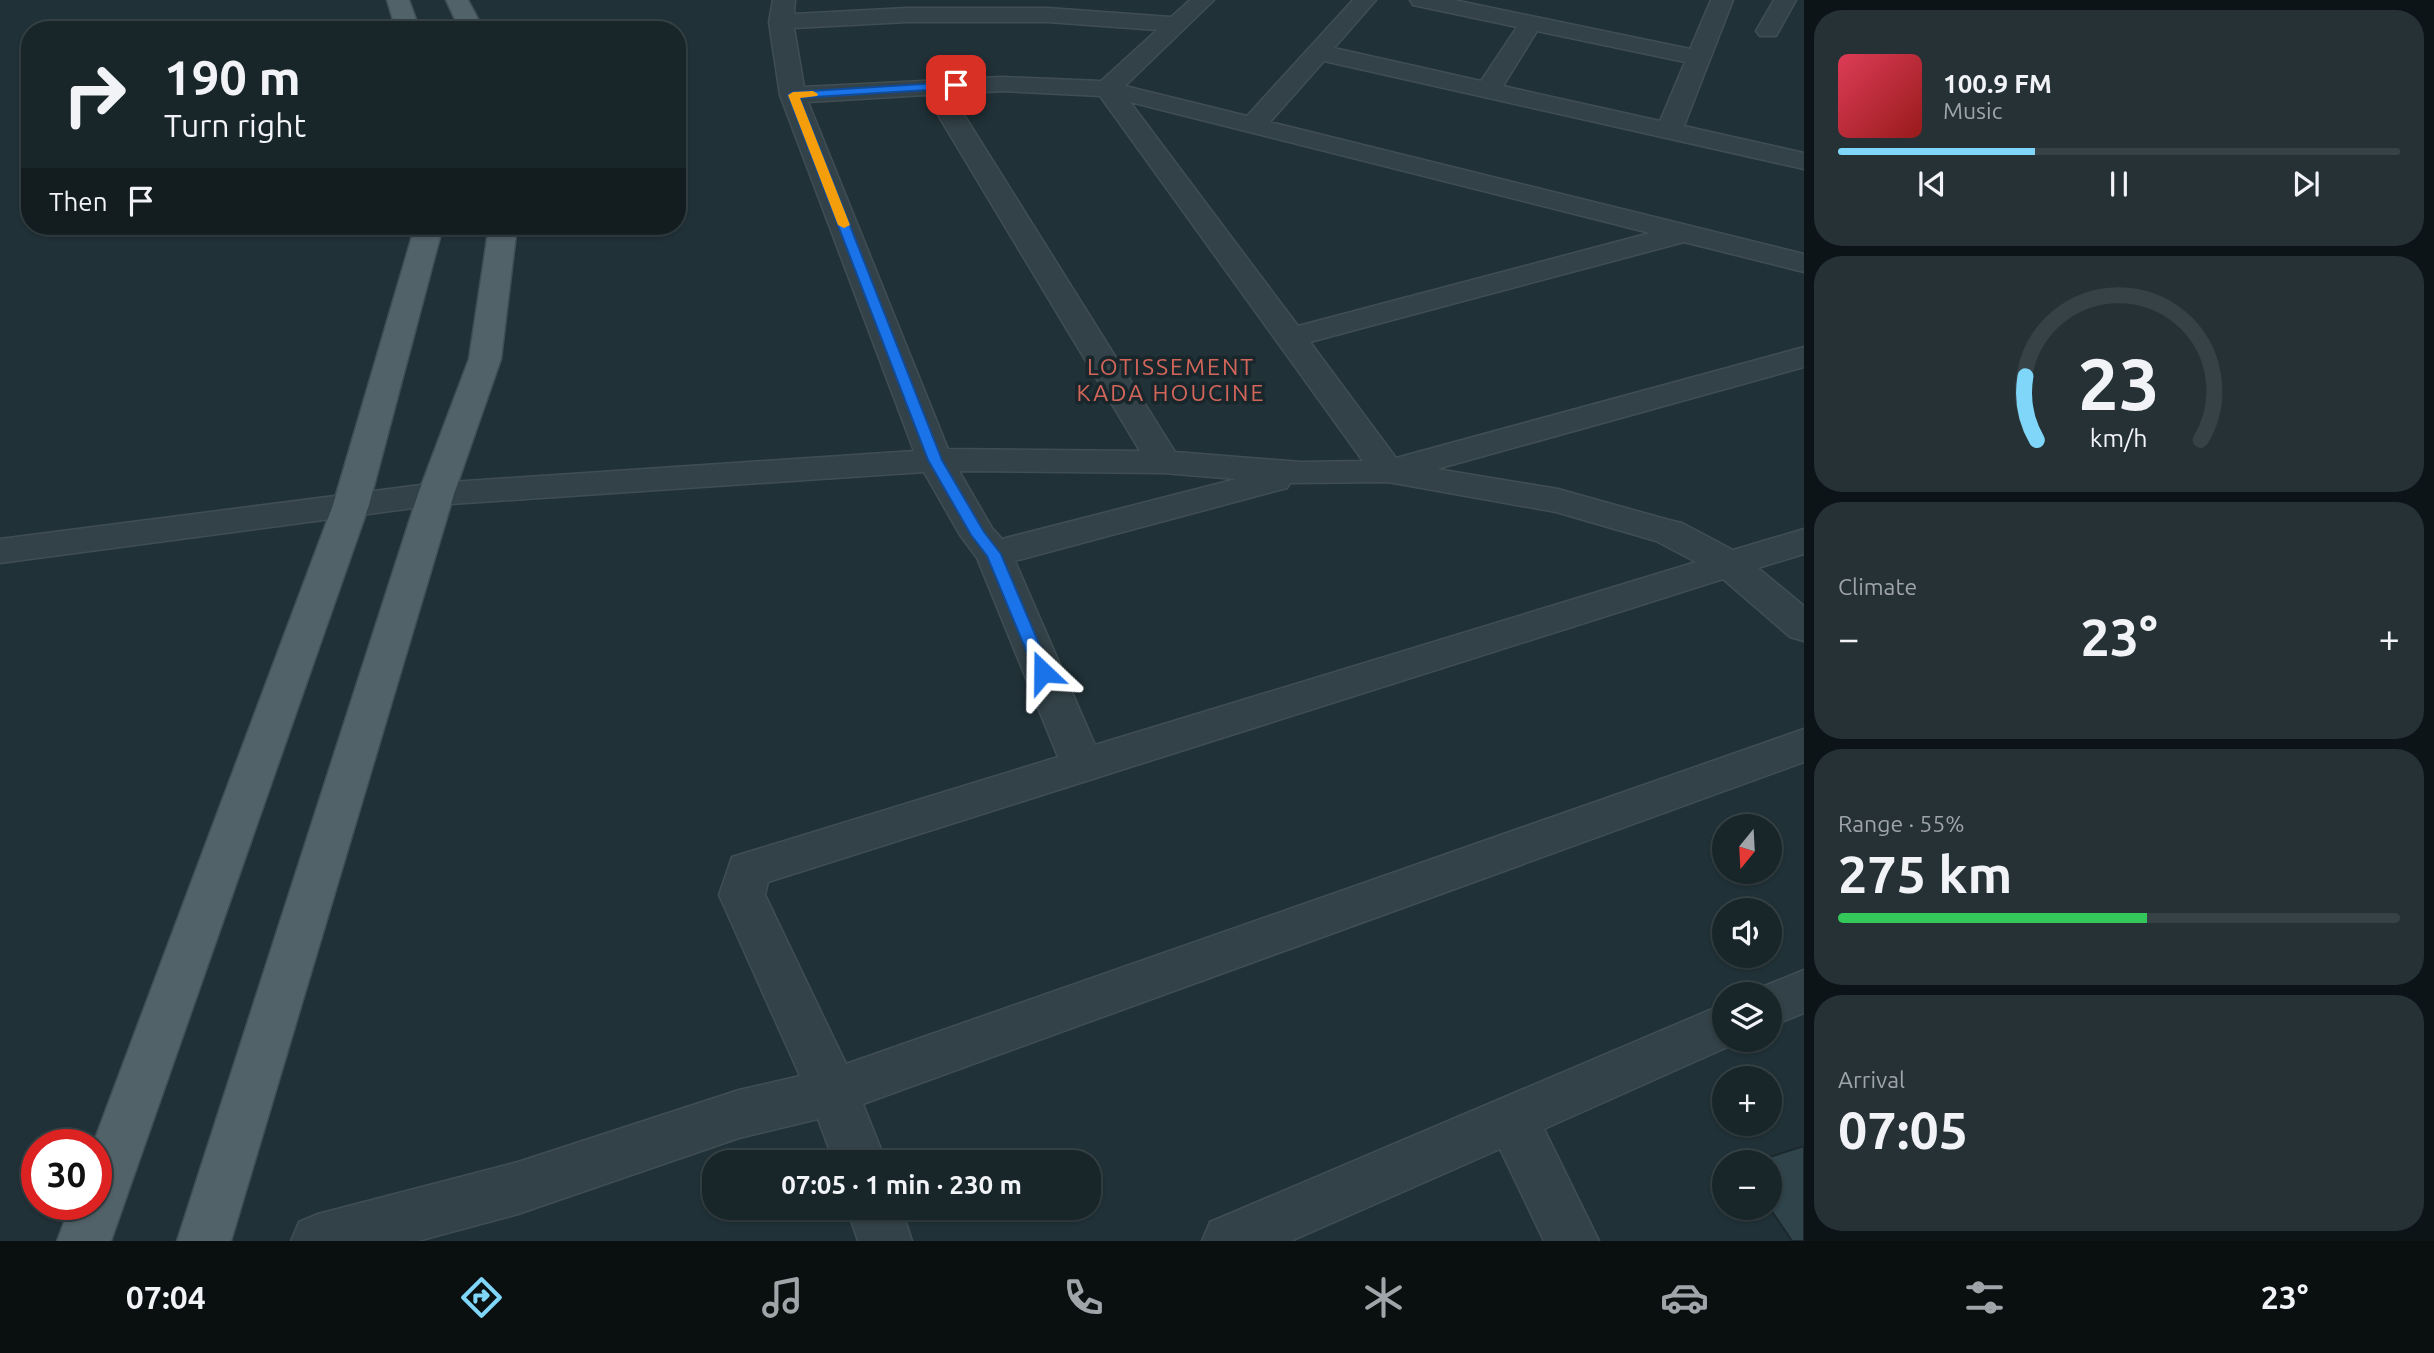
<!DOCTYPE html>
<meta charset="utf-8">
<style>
:root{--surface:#182529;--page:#253135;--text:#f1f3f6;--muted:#9fa5a8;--line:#364246;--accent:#7fd6f8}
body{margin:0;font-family:Ubuntu,sans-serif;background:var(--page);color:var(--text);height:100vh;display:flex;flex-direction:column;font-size:26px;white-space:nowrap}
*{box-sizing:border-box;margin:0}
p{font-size:23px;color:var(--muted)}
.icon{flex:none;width:38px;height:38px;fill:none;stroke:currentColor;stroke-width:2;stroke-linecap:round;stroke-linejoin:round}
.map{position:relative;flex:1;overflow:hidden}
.side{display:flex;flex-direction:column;gap:10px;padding:10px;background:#0d1417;width:630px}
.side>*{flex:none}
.banner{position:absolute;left:21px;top:21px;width:665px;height:214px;border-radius:28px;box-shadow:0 2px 5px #0004,0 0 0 2px var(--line);background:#182529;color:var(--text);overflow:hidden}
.needle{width:46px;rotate:198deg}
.tools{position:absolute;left:1712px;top:814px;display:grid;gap:14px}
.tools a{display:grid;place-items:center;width:70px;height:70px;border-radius:50%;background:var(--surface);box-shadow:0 2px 5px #0004,0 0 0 2px var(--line);font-size:35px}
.speed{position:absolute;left:21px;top:1129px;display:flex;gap:14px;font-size:35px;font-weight:700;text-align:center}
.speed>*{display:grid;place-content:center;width:91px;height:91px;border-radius:50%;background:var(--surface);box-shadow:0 2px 5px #0004,0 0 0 2px var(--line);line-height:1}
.speed .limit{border:10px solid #d22;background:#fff;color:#111}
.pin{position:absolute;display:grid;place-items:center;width:60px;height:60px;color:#fff;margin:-30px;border-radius:14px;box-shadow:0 4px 10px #0006}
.me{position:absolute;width:77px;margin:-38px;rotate:337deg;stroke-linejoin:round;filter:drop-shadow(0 0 5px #0008)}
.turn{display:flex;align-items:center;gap:24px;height:147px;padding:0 28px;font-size:32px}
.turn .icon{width:91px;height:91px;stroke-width:2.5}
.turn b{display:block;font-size:49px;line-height:60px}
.then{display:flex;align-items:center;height:66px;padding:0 28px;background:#0003;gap:14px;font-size:26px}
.big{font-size:52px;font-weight:700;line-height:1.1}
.side .widget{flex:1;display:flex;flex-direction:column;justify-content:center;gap:10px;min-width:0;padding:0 24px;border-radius:28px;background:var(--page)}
.side .dial{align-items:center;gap:0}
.dial svg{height:182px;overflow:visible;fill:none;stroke:var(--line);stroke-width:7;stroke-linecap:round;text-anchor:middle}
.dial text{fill:var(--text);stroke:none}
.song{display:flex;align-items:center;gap:21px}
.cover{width:84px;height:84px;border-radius:10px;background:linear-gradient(135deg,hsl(350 70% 55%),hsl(0 70% 35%))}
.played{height:7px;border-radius:4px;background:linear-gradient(90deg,var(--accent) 35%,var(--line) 35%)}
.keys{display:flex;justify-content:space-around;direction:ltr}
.heat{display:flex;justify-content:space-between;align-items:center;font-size:38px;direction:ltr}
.charge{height:10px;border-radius:5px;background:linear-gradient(90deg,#34c759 55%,var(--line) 0)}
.trip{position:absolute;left:702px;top:1150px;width:399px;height:70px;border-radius:28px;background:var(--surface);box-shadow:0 2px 5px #0004,0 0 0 2px var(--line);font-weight:700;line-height:70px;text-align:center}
.dock{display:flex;height:112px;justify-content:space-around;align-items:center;background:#0a0f10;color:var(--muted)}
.dock .icon{width:49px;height:49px}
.dock .current{color:var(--accent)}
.dock b{font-size:32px;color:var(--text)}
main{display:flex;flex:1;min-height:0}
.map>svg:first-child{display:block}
</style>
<main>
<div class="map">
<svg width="1804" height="1241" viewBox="0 0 1804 1241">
<rect width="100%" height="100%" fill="#203137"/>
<path fill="#2f444b" stroke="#1b292e" stroke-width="2" d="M1804,1146V1241H1792L1769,1207V1162H1754Z"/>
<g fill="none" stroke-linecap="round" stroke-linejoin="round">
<g stroke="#404e54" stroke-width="3">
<path id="minor" d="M773,0H795L794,14L907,8H1048L1171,17L1190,0H1214L1125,86L1247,116L1353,0H1376L1334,48L1481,81L1517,27L1413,5L1410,0H1454L1690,49L1711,0H1733L1684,126L1804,153V169L1324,61L1270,122L1804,254V272L1684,242L1310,342L1396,458L1804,347V367L1437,469L1558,489L1669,520L1682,523L1733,550L1804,529V554L1758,568L1804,606V641L1790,637L1723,579L768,882L765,895L846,1064L1804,729V762L863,1104L886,1162H834L818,1119L739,1138L518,1214L418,1241H291L299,1222L318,1214L518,1162L739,1090L800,1076L719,895L732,857L1058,757L977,558L960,535L924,472L436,505L0,563V539L436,483L914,451L780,95L769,22ZM907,22H1048L1157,30L1101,81L1002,77L804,87L794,28ZM1537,31L1685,62L1660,121L1503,86ZM1002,91L1100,96L1363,461L1301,462L1175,452L951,94ZM926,95L1140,451L948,449L808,102ZM1130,102L1650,233L1298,326ZM959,471L1164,473L1236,479L1002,539L992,528ZM1388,482L1556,512L1656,541L1696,562L1095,745L1015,561L1287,488L1290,483Z
M1774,0H1796L1776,36H1760L1756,31Z
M1804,970V1013L1769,1027V994H1750L1752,991Z
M1724,1004V1040H1742L1741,1041L1544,1129L1599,1241H1544L1500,1149L1291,1241H1202L1210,1222Z
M847,1208H901L912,1241H858Z"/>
</g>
<g stroke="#404e54" stroke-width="3">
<path id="major" d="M387,0H409L420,30H396Z
M446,0H468L484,30H460Z
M415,226H443L369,505L111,1241H57L71,1204H96V1144H93L333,505Z
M489,226H517L501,359L454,494L231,1241H177L418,494L469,359Z"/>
</g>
<use href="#minor" fill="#334248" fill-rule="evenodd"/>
<use href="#major" fill="#516268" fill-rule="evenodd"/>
</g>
<path fill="#1a73e8" stroke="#114b97" stroke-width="2" d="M956,82L960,83V88L800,98L942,460L984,532L1001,554L1051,672L1043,678L1035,672L987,556L971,535L928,460L788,95L793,92Z"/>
<path fill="#f59e0b" d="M813,91L818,94L817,96L800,98L850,225L844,228L838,225L788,95L793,92Z"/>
<g text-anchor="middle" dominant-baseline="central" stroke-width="7" stroke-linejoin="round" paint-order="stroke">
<g font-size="23" letter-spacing="2" fill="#d3665a" stroke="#19272c">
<text x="1171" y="366">LOTISSEMENT<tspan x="1171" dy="26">KADA HOUCINE</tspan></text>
</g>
</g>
</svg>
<div class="tools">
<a><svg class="needle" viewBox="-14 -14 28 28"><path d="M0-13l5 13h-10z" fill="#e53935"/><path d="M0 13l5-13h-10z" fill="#9fa5a8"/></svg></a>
<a><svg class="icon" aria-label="sound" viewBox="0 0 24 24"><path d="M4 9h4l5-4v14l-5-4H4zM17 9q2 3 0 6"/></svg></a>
<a><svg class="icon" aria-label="layers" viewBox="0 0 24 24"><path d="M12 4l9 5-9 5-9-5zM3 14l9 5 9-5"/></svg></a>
<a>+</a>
<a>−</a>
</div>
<div class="speed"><div class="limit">30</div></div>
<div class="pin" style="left:956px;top:85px;background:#d93025"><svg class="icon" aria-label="arrive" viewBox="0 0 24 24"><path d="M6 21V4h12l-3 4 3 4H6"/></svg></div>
<svg class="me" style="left:1043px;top:672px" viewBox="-20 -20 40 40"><path d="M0-17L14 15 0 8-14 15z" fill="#1a73e8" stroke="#fff" stroke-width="4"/></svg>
<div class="trip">07:05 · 1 min · 230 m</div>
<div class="banner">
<div class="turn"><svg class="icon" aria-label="right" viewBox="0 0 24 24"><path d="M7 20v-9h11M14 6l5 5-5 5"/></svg><div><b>190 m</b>Turn right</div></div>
<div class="then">Then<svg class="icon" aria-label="arrive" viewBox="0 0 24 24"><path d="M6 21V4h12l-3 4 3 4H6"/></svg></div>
</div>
</div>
<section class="side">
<div class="widget">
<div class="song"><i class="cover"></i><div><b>100.9 FM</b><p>Music</p></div></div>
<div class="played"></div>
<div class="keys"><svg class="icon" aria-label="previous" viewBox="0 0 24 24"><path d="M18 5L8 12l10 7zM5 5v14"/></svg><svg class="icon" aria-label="pause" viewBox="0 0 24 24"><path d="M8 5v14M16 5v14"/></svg><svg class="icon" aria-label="next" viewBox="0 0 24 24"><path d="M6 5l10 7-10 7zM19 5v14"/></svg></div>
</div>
<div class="widget dial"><svg viewBox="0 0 100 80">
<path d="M14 69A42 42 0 1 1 86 69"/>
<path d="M14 69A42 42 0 0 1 9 41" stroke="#7fd6f8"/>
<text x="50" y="56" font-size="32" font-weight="700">23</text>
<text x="50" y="72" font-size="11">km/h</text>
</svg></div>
<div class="widget"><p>Climate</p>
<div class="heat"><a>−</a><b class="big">23°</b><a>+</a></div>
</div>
<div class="widget"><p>Range · 55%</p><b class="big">275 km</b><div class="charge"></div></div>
<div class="widget"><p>Arrival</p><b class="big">07:05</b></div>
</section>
</main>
<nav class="dock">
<b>07:04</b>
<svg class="icon current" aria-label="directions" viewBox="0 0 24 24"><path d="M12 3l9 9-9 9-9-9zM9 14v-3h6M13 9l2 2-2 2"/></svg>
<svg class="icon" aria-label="music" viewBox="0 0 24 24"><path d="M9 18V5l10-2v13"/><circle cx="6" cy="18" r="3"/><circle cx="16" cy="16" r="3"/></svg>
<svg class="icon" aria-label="phone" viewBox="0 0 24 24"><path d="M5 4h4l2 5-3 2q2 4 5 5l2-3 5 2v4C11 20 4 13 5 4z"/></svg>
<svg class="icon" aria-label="climate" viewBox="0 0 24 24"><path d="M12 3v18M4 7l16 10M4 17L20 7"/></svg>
<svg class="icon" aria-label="car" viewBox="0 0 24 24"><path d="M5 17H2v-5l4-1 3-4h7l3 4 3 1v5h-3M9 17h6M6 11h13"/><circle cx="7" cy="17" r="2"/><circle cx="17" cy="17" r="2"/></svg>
<svg class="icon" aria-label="filters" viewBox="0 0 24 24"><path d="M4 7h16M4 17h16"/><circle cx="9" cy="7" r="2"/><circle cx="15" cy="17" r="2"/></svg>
<b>23°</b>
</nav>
